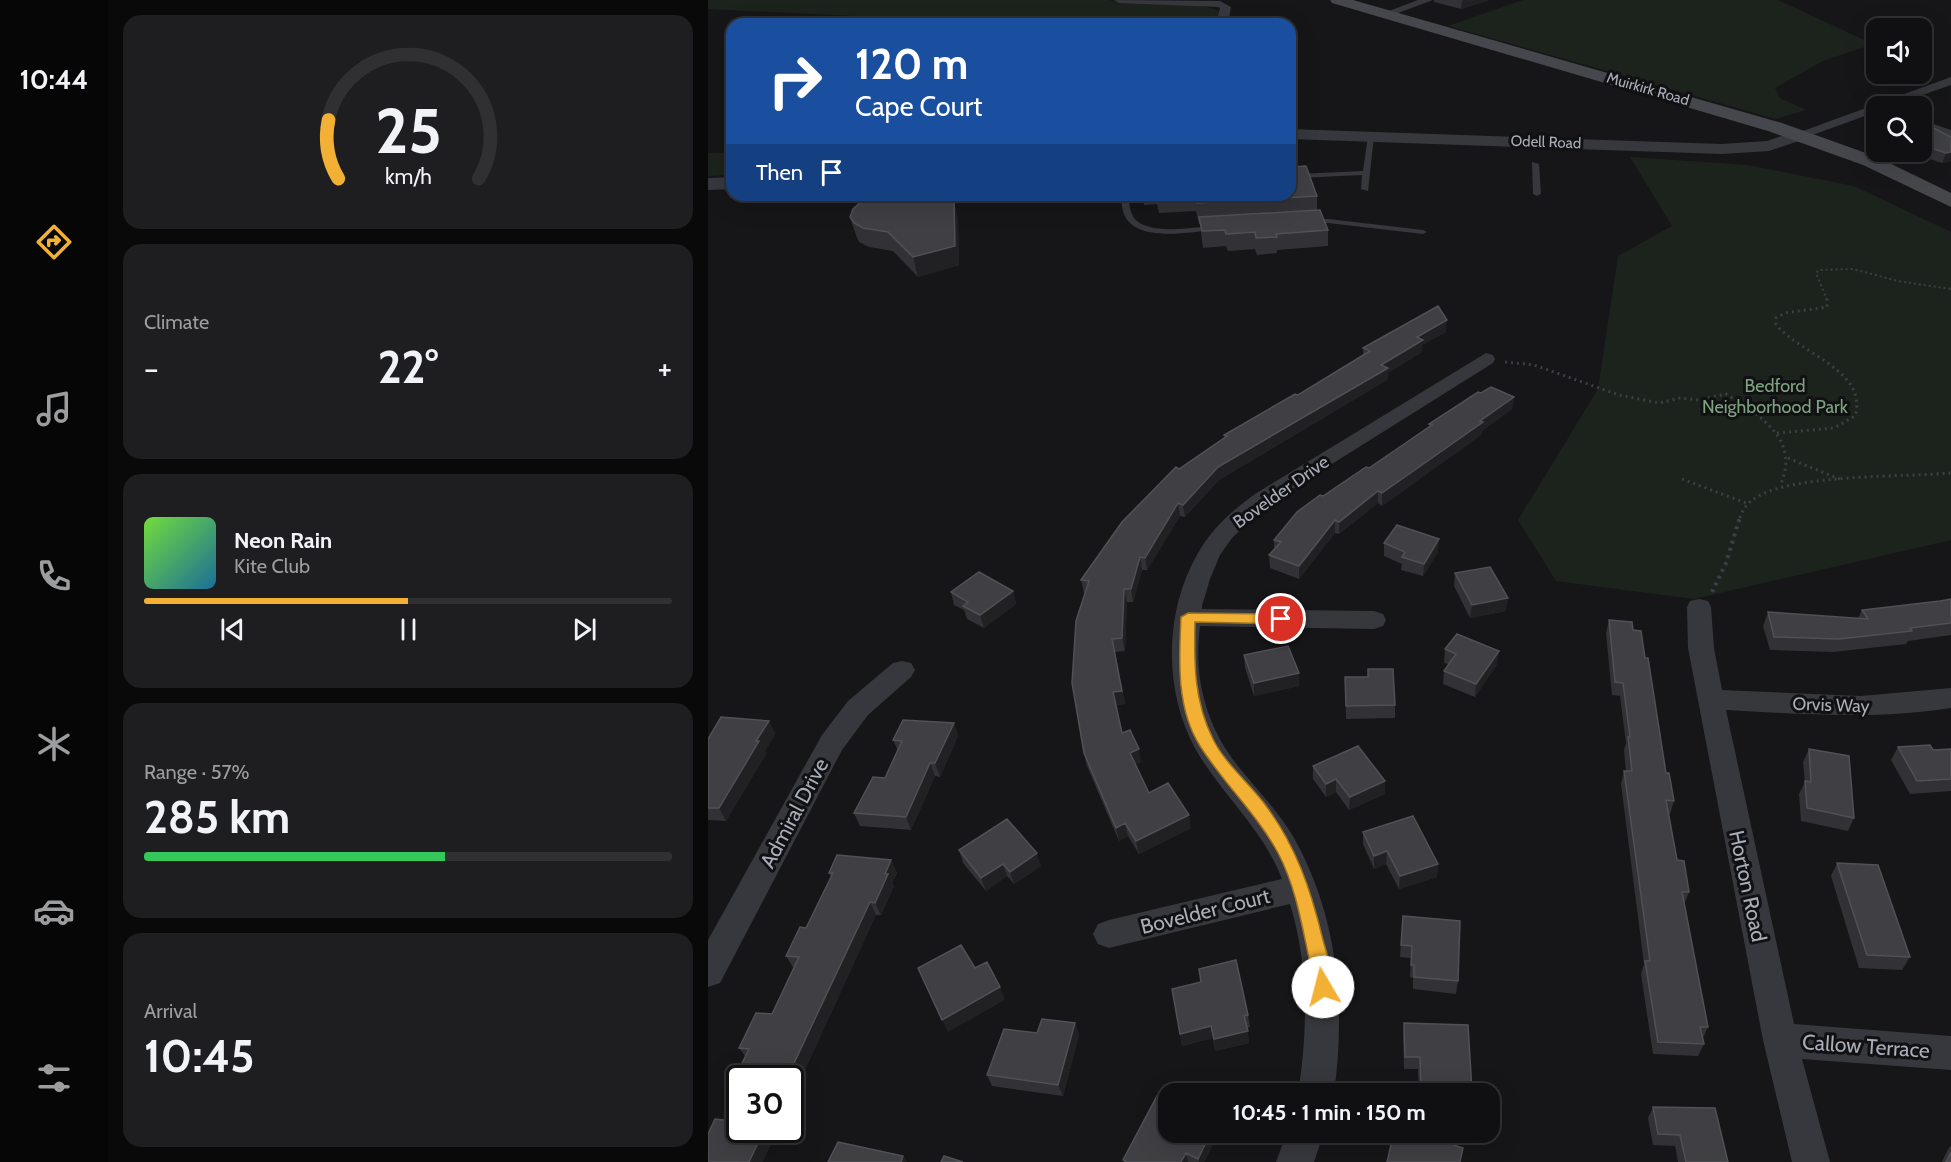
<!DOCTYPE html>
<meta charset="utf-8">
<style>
:root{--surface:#101012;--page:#1e1e20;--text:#f1f3f6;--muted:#9c9d9f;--line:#303032;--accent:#f2b134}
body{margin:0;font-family:Cabin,sans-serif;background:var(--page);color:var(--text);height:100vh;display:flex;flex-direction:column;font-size:22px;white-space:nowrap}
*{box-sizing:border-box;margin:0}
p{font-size:20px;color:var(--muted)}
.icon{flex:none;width:33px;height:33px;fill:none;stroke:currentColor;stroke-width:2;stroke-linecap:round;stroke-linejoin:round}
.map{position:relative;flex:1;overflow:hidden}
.panel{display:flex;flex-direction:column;gap:15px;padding:15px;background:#09090a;width:600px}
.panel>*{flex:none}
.guide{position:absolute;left:18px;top:18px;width:570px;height:183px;border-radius:18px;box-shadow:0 6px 24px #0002,0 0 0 2px var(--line);background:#1a4fa0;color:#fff;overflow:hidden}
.controls{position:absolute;left:1158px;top:18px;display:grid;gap:12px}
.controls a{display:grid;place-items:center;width:66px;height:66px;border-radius:12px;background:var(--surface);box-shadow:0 6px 24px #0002,0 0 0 2px var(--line);font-size:30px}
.speed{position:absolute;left:18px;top:1065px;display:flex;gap:12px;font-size:30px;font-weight:700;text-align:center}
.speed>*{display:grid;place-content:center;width:78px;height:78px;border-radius:50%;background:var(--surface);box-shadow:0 6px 24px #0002,0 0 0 2px var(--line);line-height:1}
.speed .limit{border:3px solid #111;border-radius:9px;background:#fff;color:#111}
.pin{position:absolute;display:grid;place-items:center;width:51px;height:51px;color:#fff;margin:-26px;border:3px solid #fff;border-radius:50%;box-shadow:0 2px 6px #0007}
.me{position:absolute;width:66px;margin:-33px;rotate:352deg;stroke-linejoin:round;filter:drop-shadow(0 0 4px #0008)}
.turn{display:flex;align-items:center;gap:21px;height:126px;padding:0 30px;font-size:27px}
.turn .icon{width:78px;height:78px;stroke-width:2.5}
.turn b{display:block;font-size:42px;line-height:51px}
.then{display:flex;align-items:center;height:57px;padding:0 30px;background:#0003;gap:12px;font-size:22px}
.big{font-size:45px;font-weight:800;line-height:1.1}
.panel .tile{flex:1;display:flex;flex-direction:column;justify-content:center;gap:9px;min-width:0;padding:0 21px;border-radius:18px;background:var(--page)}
.panel .dial{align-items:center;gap:0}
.dial svg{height:156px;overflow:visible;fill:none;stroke:var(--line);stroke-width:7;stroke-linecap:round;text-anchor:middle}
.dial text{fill:var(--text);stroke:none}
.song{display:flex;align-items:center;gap:18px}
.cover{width:72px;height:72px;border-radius:9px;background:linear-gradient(135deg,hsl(100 70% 55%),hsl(200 70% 35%))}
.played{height:6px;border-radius:3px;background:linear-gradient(90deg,var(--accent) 50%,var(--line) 50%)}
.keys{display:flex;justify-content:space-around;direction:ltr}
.heat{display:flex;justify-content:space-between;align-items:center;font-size:33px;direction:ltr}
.charge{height:9px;border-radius:4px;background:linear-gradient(90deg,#34c759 57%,var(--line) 0)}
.trip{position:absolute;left:450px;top:1083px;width:342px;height:60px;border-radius:18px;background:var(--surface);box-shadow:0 6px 24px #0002,0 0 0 2px var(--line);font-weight:800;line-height:60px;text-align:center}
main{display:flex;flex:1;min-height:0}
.menu{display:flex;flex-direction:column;width:108px;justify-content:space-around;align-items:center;background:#060607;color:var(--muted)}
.menu .icon{width:42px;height:42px}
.menu .current{color:var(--accent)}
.menu b{font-size:27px;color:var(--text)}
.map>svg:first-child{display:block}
</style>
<main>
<nav class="menu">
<b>10:44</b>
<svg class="icon current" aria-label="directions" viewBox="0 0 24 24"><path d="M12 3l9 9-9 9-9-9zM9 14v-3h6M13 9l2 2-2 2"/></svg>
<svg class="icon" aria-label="music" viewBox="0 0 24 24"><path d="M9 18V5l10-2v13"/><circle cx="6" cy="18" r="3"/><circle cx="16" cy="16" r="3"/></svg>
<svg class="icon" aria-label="phone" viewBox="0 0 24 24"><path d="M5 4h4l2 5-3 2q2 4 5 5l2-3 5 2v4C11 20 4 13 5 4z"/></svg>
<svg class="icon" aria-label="climate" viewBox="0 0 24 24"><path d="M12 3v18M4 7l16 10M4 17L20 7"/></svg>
<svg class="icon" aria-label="car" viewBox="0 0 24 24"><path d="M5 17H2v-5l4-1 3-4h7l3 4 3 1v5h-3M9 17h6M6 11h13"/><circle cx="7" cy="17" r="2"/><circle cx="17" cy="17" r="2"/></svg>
<svg class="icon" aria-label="filters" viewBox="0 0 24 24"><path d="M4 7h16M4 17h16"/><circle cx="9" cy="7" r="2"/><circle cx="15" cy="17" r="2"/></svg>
</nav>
<section class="panel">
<div class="tile dial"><svg viewBox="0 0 100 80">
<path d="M14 69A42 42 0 1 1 86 69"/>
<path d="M14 69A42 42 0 0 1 9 39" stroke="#f2b134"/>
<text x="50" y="56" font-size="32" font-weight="700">25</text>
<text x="50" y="72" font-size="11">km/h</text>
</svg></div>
<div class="tile"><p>Climate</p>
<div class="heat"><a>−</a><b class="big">22°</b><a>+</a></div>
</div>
<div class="tile">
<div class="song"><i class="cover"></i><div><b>Neon Rain</b><p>Kite Club</p></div></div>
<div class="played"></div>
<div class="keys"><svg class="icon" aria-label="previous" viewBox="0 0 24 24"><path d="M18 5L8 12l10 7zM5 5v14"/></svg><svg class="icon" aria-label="pause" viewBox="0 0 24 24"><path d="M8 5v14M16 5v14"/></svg><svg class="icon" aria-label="next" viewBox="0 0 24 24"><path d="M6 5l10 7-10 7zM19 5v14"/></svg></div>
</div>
<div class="tile"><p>Range · 57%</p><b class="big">285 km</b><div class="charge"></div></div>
<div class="tile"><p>Arrival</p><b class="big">10:45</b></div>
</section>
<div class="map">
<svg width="1243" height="1162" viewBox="0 0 1243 1162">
<rect width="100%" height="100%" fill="#161618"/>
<path fill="#1c231d" d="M0,0H400C423,6 498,0 511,12L508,21L499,24H179L187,18L0,9Z
M815,0H1070L1165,44L1115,61L1067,88L1072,98L1098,110L1068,119L740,26Z
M24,145V175L0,176V153H14Z
M922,157L1040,165L1146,186L1243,232V540L986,599L848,581L810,520L890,389L910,256L964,226Z"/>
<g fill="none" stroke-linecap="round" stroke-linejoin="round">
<path stroke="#3d3f44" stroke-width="2" stroke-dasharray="2 3" stroke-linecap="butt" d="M1119,300L1108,273L1111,270L1145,269L1190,281L1243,289"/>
<path stroke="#3d3f44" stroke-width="3" stroke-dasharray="2 4" stroke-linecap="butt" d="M797,362L826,365L911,395L951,403L972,398L991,400L1018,394C1053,416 1093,440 1072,486
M1069,433L1126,428L1147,416C1161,370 1089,353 1068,324V318L1077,313L1119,307V299
M1080,458L1134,480
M974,479L1038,503
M1032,518C1035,508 1040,502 1049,497C1086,474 1197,477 1243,473"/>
<path stroke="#3d3f44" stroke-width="4" stroke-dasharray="3 4.5" stroke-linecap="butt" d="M1004,592L1018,563L1032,517"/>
<path fill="#37383d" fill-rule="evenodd" d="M663,134L666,136L660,191L653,189L654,175L590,178L582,176V172L590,174L655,171L660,136Z
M824,162L831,164L833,194L829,196L825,194Z
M412,195H420C421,203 422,212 426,218C440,236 486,227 506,226L510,228L506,230C482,232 433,242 418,218C414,212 414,203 412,195Z
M620,219L715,230L719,232L715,234L620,223L601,224L597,222L601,220Z"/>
<path fill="#37383d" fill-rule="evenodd" d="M406,0L512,1L523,7L520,24H508L512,8L510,7L411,3Z
M710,0H725L682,16L673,14Z
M1243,77V85L1183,106H1168V112L1096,138L1091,139L1084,135Z
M1214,120L1243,130V139L1214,128Z
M778,353L785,355L787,359L785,363L592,484L549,514L524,538L512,555L502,579L494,606V609L666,611L675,614L678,620L675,626L666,629L492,626C485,677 498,726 530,766C549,790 571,812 586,838C630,917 638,1005 626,1094H590C600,1029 601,967 582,904L401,948L390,944L385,934L390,924L401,920L574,879C555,829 514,795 488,750C455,691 456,611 490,553C504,528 525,510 547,494Z
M991,599L1000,601L1003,607L1006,648L1014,690L1153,696L1243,688V708C1168,720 1094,714 1018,710L1086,1024L1243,1036V1070L1094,1059L1122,1162H1084L1055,1040L980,648L979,607L982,601Z
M194,661L203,663L207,670L203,677L160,715L134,750L12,983L0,987V940L114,735L140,701L185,663Z
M579,1132H616L606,1162H568Z"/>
<path fill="#37383d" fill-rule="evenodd" d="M582,129L1014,144L1059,141L1091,130L1100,135L1097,139L1061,151L1014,154L582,139Z
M24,177V189L0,190V178Z"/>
<path fill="#45474d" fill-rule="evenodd" d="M622,0H645L1074,123L1169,157L1243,193V207L1155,165L1060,131L624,3Z"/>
</g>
<path fill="#323236" d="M726,0H781L753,9L726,2Z
M1214,122L1243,137V161L1234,163L1200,152H1214Z
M1168,128V140L1164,139L1167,129Z
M435,195H582L609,196V210L620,230V246L569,250V253L549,255L547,249L520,251L518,246L495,248L492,224H491L488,211L451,213L449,204L436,205Z
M246,202L250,220L251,265L210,277L185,251L161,247L151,242L148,235L142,217Z
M738,332L714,345V352L680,373L679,380L511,480L477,517L472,516L439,570H434L425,602H419L417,651L407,652L417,704L408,705L414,733L433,762L427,764L441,793L483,828L431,854L420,836L411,841L379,766L376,753L377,594L376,593L373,580L471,469L516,439V435L590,395L655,355V348Z
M773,393L806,397L804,409L774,431L773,435L674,506L670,503L631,534L627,533L591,579L562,568L561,555L566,550V540L615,496L661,468L721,426V424Z
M676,543L730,552L715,576L693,570L694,564L676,556Z
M747,573L798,611L762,618L746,586Z
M305,591L308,604L276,628L259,619L256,610L246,605L243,592Z
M1243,599V635L1200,641L1198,644L1125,652L1062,650L1055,626L1060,612L1150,618L1154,610L1232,601Z
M901,620L925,630L937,658L958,773L966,801L962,814H961L969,860L981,892L976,905L1000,1027L995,1038L996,1044L990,1056L945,1054L933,974L936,964L913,784L916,771H918L916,750L918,743L912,696L904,695L898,633Z
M737,649L789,664L767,697L735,684L736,671L741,664L736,663Z
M536,655L591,673V686L546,696L537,668Z
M637,677L687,705V718L638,719Z
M61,721L67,734L57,751L58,754L18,821L0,820V739Z
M246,723L250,736L232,777L227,776L203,830L152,826L146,813L177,778L190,751L185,740Z
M1190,747L1225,750L1243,749V791L1202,794L1183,760Z
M1101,749L1146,818L1140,831L1093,821L1091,794L1097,782L1095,762Z
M605,766L677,794L641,810L628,792L618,797L605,779Z
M655,832L730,864L729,877L691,889L678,864L666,869L655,844Z
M251,850L333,866L306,884L299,876L278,891L255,863Z
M183,860L189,873L184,883L186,886L173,915H168L84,1098H82V1078H32V1091L25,1082L37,1056L31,1048L64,1014L86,969L78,956L98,928L123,877L121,873Z
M1129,863L1202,957L1194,970L1151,968L1123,876Z
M695,916L750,981L748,994L705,989V978L702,977L703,958L692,957Z
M464,989L540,1015L542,1027L539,1028L541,1043L507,1051L505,1038L474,1046Z
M367,1023L371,1035L355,1096L284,1086L279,1075L329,1033Z
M696,1023L764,1091V1094H711L710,1069H696L695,1035Z
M945,1107L1020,1162H970L967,1146L945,1145L940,1118Z
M510,1134L496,1162H416L415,1160Z
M1243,1146V1162H1234L1240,1149Z"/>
<path fill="#212124" d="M756,0H781L753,9L754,1Z
M1243,152V161L1234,163L1238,153Z
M246,202L250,220L251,265L210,277L205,257Z
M739,320L738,332L714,345V352L680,373L679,380L511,480L477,517L475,505L510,467L673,365L709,337Z
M806,397L804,409L774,431L773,435L674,506V493Z
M670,491V503L631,534V522Z
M470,503L472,516L439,570L437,558Z
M627,520V533L591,579V566Z
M731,539L730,552L715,576L716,564Z
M432,557L434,570L425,602L423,589Z
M416,589L419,602L417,651L414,638Z
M305,591L308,604L276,628L272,615Z
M800,598L798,611L762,618L764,605Z
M791,651L789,664L767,697L768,684Z
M591,673V686L546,696V683Z
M414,691L417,704L408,705L405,692Z
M61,721L67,734L57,751L58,754L18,821L11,808L48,741Z
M246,723L250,736L232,777L227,763Z
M431,749L433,762L424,766L422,753Z
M222,763L227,776L203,830L198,817Z
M628,779V792L618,797V784Z
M677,781V794L641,810L642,797Z
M481,815L483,828L431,854L428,841Z
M417,823L420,836L411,841L408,828Z
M679,851L678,864L666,869V856Z
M329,853L333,866L306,884L302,872Z
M183,860L189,873L184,883L186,886L173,915L167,903L177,874Z
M295,864L299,876L278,891L273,878Z
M730,864L729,877L691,889L692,876Z
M162,902L168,915L84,1098L82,1097V1078H79Z
M292,987L297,1000L240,1032L234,1020Z
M367,1023L371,1035L355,1096L350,1085Z
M503,1026L505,1038L474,1046L472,1034Z
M540,1031L541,1043L507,1051L506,1039Z
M56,1130H62L67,1136L55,1162H41Z
M503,1132H509L510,1134L496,1162H491L490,1159Z
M478,1153L480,1162H473Z
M195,1156L199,1162H193Z"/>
<path fill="#3f3f44" stroke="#4f5156" stroke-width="1.5" d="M1214,122L1243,137V152L1238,153L1214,145Z
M598,166L609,196L489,203L487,195H582V167Z
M173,195H236L246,202L247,246L205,257L180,232L155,228L146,223L142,217L145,209L153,202Z
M612,210L620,230L568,234L569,237L548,238L547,232L518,234L517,230L494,231L491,217Z
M730,306L739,320L709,337L715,340L673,365L680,368L510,467L475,505L470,503L437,558L432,557L423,589H416L414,638L404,639L414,691L405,692L414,733L422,730L431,749L422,753L441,793L460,783L481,815L428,841L417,823L408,828L376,753L364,683L368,621L381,581L373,580L414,522L468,467L471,469L519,436L516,435L587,394L590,395L662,351L655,348Z
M783,387L806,397L772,421L775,422L674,493L670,491L631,522L627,520L591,566L561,555L573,542L566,540L589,512L612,495L615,496L658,467L661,468L724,425L721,424L770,392L773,393Z
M689,525L731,539L716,564L694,557L697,552L676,543Z
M782,567L800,598L764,605L747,573Z
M271,572L305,591L272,615L255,606L260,602L243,592Z
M1243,599V623L1202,628L1204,631L1131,639L1066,637L1060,612L1160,619L1154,610L1232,601Z
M901,620L924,622L925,630L933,631L937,658H940L958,773H961L966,801L958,800L969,860L976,861L981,892H974L1000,1027H992L996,1044L950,1042L937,961H942L916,771H924L920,737H922L915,683L907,682Z
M749,634L791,651L768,684L736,671L748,654L737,649Z
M580,646L591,673L546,683L536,655Z
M660,669H685L687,705L638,706L637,677H660Z
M13,717L61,721L48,741H51L11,808H0V739Z
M195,720L246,723L227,763H222L198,817L146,813L165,777L177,778L194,741L185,740Z
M1222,745L1225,750L1243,749V779L1209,781L1190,747Z
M650,746L677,781L642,797L628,779L618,784L605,766Z
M1101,749L1141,756L1146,818L1099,808L1097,781L1103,782Z
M705,816L730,864L692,876L679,851L666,856L655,832Z
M299,819L329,853L302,872L295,864L273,878L251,850Z
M129,855L183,860L177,874H180L167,903L162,902L79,1078H32V1083L25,1082L41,1049L31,1048L48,1013L64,1014L91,957L78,956L92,927L98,928L125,873H121Z
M1129,863L1170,865L1202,957L1159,955Z
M695,916L752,921L750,981L706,977V965H703L704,946L693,945Z
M253,945L267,968L279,962L292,987L234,1020L210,968Z
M528,960L540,1015L536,1016L540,1031L506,1039L503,1026L472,1034L464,989L493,982L491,969Z
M334,1019L367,1023L350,1085L279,1075L296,1029L329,1033Z
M696,1023L760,1025L764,1091L713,1089L712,1057H697Z
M449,1096L460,1101V1132H503L490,1159L478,1153L473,1162H419L415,1160Z
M945,1107L1007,1108L1020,1162H978L972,1135L950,1134Z
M7,1119L32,1122V1130H56L41,1162H0V1134Z
M686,1132H704L755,1148L752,1162H679Z
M130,1142L195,1156L193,1162H120Z
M1243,1152V1162H1238Z
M236,1156L255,1162H233Z"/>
<path fill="#f2b134" stroke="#9d7322" stroke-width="1.5" d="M480,613L573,614L580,619L573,624L487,622C486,663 486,701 505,739C516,762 540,782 556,803C588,845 603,890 615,940C619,956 629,978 622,994L615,996L608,994C604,984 605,973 602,963C594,926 588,887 570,853C549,814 516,784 492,746C468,708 471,660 473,617Z"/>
<g text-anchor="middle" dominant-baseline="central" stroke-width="6" stroke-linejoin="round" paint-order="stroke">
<g font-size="15" fill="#a8adb8" stroke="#111113">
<text transform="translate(940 89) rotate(16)">Muirkirk Road</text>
<text transform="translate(838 142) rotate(2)">Odell Road</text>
</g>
<g font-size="18" fill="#7fa381" stroke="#111113">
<text x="1067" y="386">Bedford<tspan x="1067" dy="21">Neighborhood Park</tspan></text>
</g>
<g font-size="18" fill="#a8adb8" stroke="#111113">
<text transform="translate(573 492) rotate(-35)">Bovelder Drive</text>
<text transform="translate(1123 705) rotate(2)">Orvis Way</text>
</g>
<g font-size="21" fill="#a8adb8" stroke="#111113">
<text transform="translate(86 813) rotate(-62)">Admiral Drive</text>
<text transform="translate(1040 886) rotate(78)">Horton Road</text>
<text transform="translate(497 911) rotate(-14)">Bovelder Court</text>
<text transform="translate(1158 1046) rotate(4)">Callow Terrace</text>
</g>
</g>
</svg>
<div class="controls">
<a><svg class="icon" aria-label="sound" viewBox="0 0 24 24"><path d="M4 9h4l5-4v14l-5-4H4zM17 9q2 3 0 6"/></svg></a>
<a><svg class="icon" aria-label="search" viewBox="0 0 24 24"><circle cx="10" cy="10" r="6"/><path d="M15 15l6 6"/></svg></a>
</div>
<div class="speed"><div class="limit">30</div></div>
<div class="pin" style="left:573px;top:619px;background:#d93025"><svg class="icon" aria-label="arrive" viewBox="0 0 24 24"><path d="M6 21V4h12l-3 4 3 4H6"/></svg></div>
<svg class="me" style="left:615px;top:987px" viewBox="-20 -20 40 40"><circle r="19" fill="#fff"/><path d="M0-13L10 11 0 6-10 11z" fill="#f2b134"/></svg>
<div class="trip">10:45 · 1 min · 150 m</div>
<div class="guide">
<div class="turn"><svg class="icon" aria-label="right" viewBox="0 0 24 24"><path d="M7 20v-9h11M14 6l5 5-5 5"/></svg><div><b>120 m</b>Cape Court</div></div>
<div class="then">Then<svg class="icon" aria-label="arrive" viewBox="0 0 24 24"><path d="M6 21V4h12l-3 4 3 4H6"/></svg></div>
</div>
</div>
</main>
